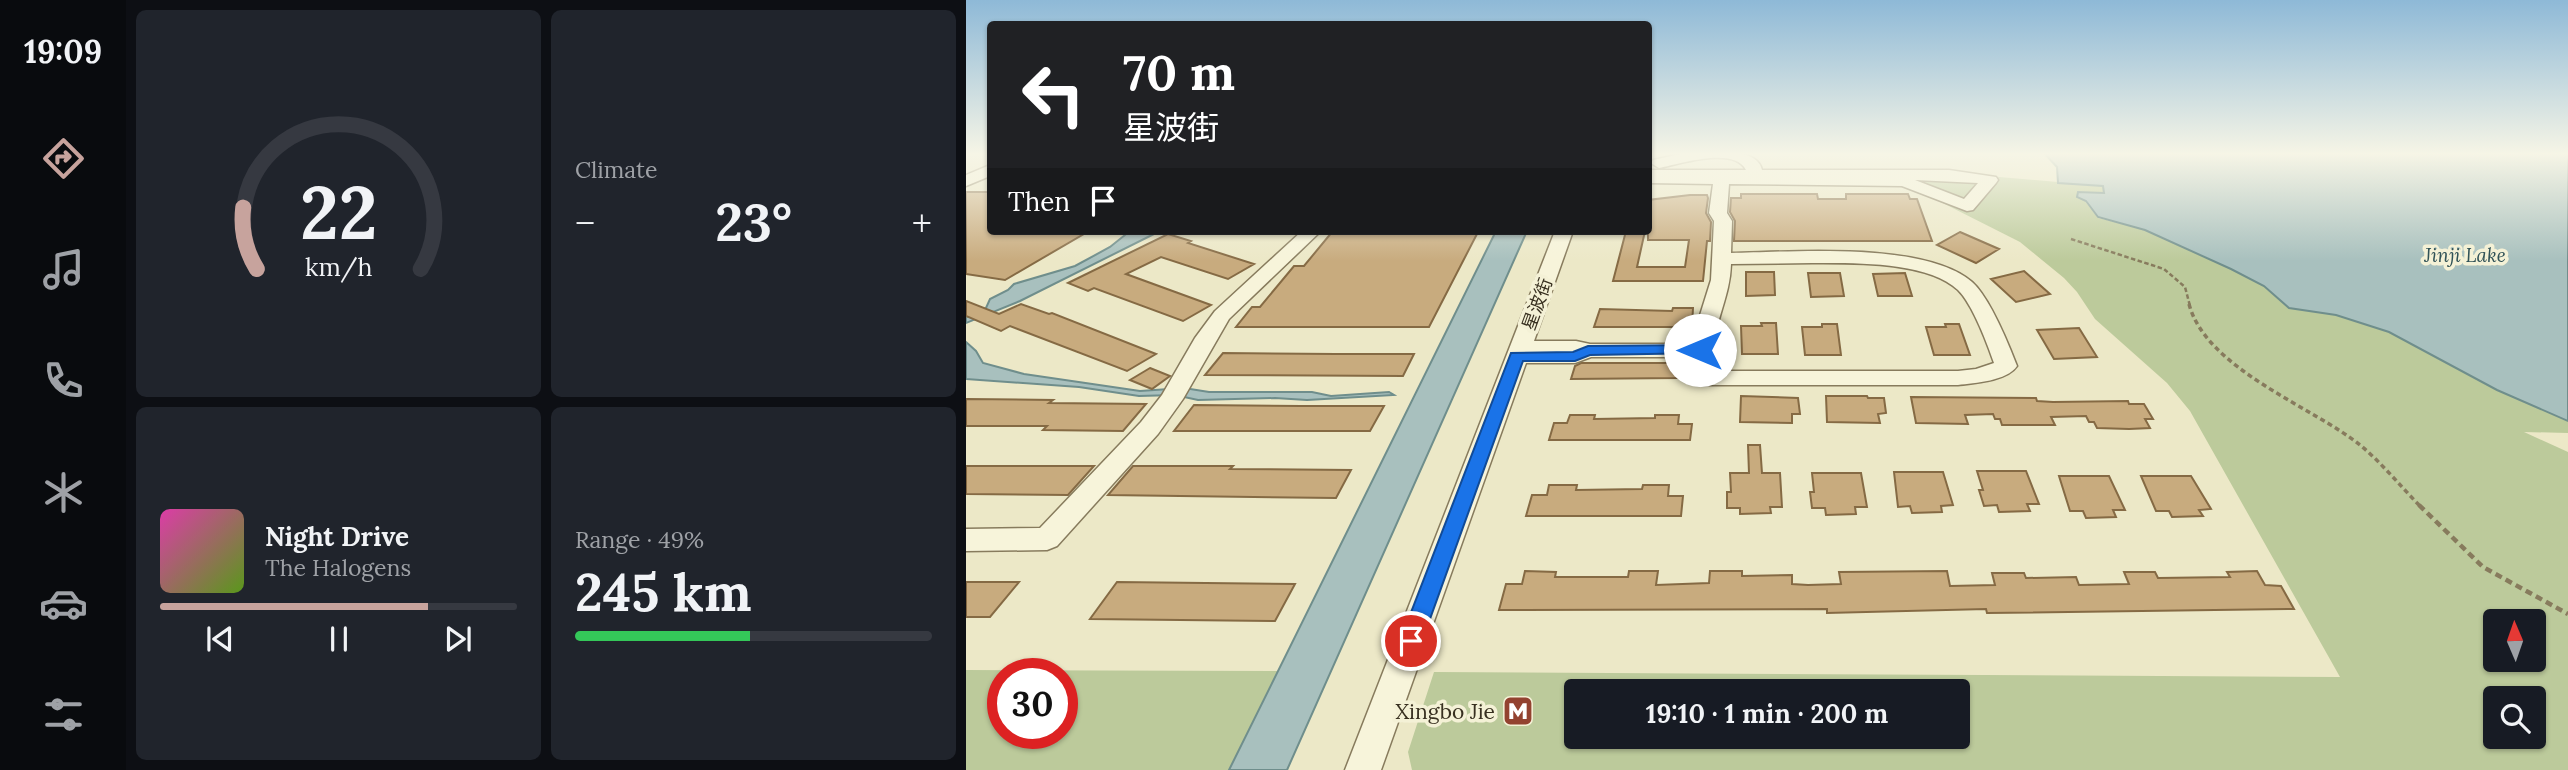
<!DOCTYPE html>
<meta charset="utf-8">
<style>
:root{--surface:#171b24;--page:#20242c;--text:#f1f3f6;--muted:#9ea1a6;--line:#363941;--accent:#c7a39d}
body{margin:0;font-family:Lora,"Noto Sans SC",serif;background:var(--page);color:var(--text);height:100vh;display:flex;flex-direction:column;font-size:26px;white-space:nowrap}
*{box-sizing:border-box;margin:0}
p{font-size:23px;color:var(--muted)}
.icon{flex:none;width:38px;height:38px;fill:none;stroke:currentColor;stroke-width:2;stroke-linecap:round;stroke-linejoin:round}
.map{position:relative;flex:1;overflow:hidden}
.sheet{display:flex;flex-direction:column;gap:10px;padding:10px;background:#0d0f14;width:840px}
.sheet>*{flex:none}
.top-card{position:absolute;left:21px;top:21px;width:665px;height:214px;border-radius:7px;box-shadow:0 2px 5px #0004;background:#202124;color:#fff;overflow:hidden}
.needle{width:46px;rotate:358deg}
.buttons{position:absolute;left:1517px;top:609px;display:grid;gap:14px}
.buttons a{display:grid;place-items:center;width:63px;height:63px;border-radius:7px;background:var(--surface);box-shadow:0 2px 5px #0004;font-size:35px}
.speed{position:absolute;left:21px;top:658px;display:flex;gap:14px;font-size:35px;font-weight:700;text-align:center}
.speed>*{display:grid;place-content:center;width:91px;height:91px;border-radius:50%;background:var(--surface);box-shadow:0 2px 5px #0004;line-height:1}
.speed .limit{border:10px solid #d22;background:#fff;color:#111}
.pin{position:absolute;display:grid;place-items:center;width:60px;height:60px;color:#fff;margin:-30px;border:4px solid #fff;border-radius:50%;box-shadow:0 2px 7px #0007}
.me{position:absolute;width:77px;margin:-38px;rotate:270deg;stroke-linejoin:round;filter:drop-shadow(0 0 5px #0008)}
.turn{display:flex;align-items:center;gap:24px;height:147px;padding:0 21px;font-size:32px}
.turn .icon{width:91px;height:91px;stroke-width:2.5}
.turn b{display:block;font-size:49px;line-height:60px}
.then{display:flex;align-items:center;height:66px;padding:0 21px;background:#0003;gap:14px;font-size:26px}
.big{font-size:52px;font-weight:800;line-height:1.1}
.sheet .widget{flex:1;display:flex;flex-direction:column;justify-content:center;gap:10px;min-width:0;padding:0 24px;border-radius:10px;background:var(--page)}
.sheet .dial{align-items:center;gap:0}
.dial svg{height:182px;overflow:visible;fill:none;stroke:var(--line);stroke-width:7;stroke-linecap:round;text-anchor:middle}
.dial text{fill:var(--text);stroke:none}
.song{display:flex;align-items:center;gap:21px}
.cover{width:84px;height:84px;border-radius:10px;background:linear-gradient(135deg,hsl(320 70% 55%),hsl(90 70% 35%))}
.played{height:7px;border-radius:4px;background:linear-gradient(90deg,var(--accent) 75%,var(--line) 75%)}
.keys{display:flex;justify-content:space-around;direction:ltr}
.heat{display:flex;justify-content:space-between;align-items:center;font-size:38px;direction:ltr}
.charge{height:10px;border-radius:5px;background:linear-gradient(90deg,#34c759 49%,var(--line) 0)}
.sheet .tiles{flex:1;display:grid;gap:10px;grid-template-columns:repeat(2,1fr)}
.trip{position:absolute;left:598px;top:679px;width:406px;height:70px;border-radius:7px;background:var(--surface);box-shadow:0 2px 5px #0004;font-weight:800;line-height:70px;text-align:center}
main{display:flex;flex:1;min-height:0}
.tabs{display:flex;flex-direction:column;width:126px;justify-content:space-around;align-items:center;background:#090b0e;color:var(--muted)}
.tabs .icon{width:49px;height:49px}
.tabs .current{color:var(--accent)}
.tabs b{font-size:32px;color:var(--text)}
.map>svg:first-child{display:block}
</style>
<main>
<nav class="tabs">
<b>19:09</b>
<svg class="icon current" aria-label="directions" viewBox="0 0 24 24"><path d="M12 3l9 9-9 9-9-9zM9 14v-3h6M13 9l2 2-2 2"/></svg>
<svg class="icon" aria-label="music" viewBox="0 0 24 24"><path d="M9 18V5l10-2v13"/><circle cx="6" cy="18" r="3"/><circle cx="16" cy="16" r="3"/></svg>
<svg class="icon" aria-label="phone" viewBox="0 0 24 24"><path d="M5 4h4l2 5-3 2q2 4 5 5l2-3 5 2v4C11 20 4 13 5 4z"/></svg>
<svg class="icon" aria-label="climate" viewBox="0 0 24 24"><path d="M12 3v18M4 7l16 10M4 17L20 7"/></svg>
<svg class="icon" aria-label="car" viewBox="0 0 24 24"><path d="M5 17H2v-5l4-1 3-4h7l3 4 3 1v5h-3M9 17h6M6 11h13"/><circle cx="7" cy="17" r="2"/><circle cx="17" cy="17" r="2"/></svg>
<svg class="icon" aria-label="filters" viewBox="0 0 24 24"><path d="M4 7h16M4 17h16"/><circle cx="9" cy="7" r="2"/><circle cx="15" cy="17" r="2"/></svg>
</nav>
<section class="sheet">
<div class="tiles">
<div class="widget dial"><svg viewBox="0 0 100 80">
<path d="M14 69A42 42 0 1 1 86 69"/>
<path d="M14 69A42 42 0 0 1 8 42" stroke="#c7a39d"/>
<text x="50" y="56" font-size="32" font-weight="700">22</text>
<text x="50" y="72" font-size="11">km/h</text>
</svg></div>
<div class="widget"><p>Climate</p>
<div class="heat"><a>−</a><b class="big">23°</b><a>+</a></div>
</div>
<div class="widget">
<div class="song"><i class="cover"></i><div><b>Night Drive</b><p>The Halogens</p></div></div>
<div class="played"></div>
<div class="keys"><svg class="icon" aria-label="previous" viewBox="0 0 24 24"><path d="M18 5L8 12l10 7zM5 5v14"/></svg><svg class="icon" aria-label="pause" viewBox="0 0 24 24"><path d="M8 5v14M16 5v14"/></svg><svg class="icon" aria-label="next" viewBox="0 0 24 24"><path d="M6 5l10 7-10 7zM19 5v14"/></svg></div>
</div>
<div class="widget"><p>Range · 49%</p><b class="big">245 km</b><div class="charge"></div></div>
</div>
</section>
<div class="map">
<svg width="1602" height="770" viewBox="0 0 1602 770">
<rect width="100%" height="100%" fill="#ece8c7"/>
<path fill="#bcca9b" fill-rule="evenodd" d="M976,172L1138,186V193L1112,192L1132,218L1179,229L1265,269L1298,286L1323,308L1370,315L1423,332L1531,390L1602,421V433L1558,432L1602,452V770H446L442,752L468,672L1374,677L1224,411L1201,383L1129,319L1111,292L1098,278L1054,242L951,190L922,185ZM1530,621H1568V660H1530ZM611,691H992V737H611ZM1530,698H1568V737H1530Z
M0,670L313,671L263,770H0ZM37,674H96V733H37Z"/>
<path fill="#a8c0be" stroke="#6f8e8c" stroke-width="2" d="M1078,153H1602V421L1531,390L1423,332L1370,315L1323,308L1298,286L1265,269L1179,230L1132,217L1120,201L1111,197L1112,192L1138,193L1137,186L1092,183L1091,167Z
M164,231H194L54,301L0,323V317L20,308L24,299L42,290L48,284L109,266L144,247Z
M530,231H561L321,770H263Z
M0,342L10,351L17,363L58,374L174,391L218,388L243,392H346L365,396L423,392L428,395L341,400L309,398L232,400L209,395L173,396L113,387L0,379Z"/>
<path fill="#c8ab7e" stroke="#856a44" stroke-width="2" d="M0,192H24V231H123L39,280L0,274Z
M775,194H851L852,199H880V194H942L944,199H951L966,241H768L769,221L764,212L765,198H775Z
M724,195H741L742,198L740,213L745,222L744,241H741L737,281H647L660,231H679L671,267H719L723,240H682V200Z
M366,232H512L463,327H270L286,307H294L328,266H338Z
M994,232L1033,249L1010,263L971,245Z
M202,234L225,241L222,243L288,264L262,279L195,257L160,274L245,305L217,321L128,288L122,291L102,283Z
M1058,271L1084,294L1050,302L1025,279Z
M780,272H808L809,295L780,296Z
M842,273H874L878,296L845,297Z
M939,273L946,296H912L907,274Z
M0,301L33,314L55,304L83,314L86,313L190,354L161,371L44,326L35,331L0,316Z
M707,308H727L726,327H628L634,309L706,311Z
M795,323H810L812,354H776L775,326H796Z
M856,324H871L875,355H839L836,327H856Z
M979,324H993L1004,355H968L960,327H980Z
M1113,328L1131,357L1088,359L1071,330Z
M257,353L370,354H448L437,376L239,375Z
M615,363H714L712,378L605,379L609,366Z
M184,368L204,376L186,389L164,380Z
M775,396L832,398L834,414H826V423L774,422Z
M860,396H901L902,398H918L920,413L912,414L914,423L861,422Z
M945,397L1070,398L1071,401L1087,402L1162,401L1163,404H1178L1187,419H1179L1184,428L1163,429L1131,428L1128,422H1123L1120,416L1085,417L1089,425H1036L1034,419H1029L1027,414L999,415L1002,424L950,423Z
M0,399L87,400L83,403L180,404L157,431L77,430L81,426H0Z
M228,405L335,406H418L404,431H208Z
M604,415H629L628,419L689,418V415H713L712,424H726L724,440H583L588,423H601Z
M782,445H794L796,473H814L816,507H804L805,513L774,514V508H761V492H765L764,473H783Z
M0,466H128L102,495L0,494Z
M167,466H267L264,469L385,470L370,498L142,495Z
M1011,471H1060L1073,504H1061L1064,511L1033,512L1031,505L1018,506L1013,490H1017Z
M928,472H977L987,505L975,506L976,512L946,513L944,506L932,507Z
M846,473H895L901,507H889L890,514L860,515L859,508H846L844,492H848Z
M1093,476H1143L1159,510H1147L1150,517L1120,518L1117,511H1104Z
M1175,476H1225L1245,509L1233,510L1237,516L1206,517L1203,511H1190Z
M583,485H611L610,490L676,489L677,485H703L702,496H717L715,516H560L566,495H581Z
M559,571L590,572L589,577H662L663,571H692L690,585L743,583L744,571H776V576L826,575V584L842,585L875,584L873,572L981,571L984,586L1029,585L1026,573H1058L1060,578L1110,577L1113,585L1163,584L1158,572H1189L1192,578L1264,577L1261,572L1291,571L1299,585L1315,586L1328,609L1021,613L1020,609L861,613V609L533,610L540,584H556Z
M0,582H53L24,617H0Z
M151,582L329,584L309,621L124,619Z"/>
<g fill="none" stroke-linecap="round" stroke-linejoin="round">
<g stroke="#877b5d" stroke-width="3">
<path id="minor" d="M719,153C739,153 791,145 796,170H983L1030,177L1032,180L1030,183L1007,210L1001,211L936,186L763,184L761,213L766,221L765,253C825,252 959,241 1006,282C1024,298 1042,343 1051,366C1041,381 1009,383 992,385H738L730,383L727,378L724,357H625L609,363H560L415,770H379L589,231H607L568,341H610L624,344H725L745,280L748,221L743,213L747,184L682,183V170H780C768,146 714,164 693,168L685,163L687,160ZM949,180L1012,183L998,199ZM846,263C887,263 961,261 992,290C1007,305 1021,343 1028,363L1010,369L992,371H748C742,329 764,303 765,264Z
M24,165V176L0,186V175Z
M336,231H355L263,319L217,399L192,434L91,546L81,550L0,551V529L74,528L175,422L196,395L229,338L249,311Z"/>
</g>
<path stroke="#877b5d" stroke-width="2.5" stroke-dasharray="4.5 2.5" stroke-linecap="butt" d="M1105,239L1198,269L1219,287L1224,306"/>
<path stroke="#877b5d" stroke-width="3.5" stroke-dasharray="5 3.5" stroke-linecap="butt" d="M1223,304C1240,369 1347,407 1394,445C1416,463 1435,487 1455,507"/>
<path stroke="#877b5d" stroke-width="4.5" stroke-dasharray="7 4.5" stroke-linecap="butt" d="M1453,505L1517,567L1602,614"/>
<use href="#minor" fill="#f7f4da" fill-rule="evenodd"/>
</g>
<linearGradient id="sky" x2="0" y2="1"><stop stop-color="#8eb9d7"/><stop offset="0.59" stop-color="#f6f5e6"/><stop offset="1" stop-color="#f6f5e6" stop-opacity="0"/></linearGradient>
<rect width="1602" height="261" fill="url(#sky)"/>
<path fill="#1a73e8" stroke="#114b97" stroke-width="2" d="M734,345L739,347L742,350L739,353L624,355L609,361H557L456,641L453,647L445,650L437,647L434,641L545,353L607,352L622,346Z"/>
<defs>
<g id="metro-square" transform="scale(1.575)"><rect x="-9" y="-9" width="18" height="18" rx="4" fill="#934230" stroke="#f4f1d6"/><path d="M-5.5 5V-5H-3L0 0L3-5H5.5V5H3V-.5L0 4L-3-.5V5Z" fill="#fff"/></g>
</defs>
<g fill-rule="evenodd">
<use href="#metro-square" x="552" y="711"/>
</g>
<g text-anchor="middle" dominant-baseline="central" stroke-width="7" stroke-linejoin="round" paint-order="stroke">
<g font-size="18" fill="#383020" stroke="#f4f1d6">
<text transform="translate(571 304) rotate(-70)">星波街</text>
</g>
<g font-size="19" font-style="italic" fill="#305257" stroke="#f4f1d6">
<text x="1499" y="255">Jinji Lake</text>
</g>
<g font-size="21" fill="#383020" stroke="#f4f1d6" text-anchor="end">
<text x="529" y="711">Xingbo Jie</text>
</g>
</g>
</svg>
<div class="buttons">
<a><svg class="needle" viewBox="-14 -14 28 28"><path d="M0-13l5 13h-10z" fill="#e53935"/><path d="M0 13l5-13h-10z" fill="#9ea1a6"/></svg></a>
<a><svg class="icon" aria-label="search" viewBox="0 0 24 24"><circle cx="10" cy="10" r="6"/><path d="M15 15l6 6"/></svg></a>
</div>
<div class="speed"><div class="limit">30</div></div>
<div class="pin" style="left:445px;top:641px;background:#d93025"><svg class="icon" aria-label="arrive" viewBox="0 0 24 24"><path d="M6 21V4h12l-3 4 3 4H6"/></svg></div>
<svg class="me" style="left:734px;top:350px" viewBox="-20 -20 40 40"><circle r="19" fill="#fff"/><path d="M0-13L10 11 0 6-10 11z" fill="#1a73e8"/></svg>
<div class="trip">19:10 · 1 min · 200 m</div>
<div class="top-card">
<div class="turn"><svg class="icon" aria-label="left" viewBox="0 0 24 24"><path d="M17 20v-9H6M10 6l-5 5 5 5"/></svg><div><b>70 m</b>星波街</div></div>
<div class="then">Then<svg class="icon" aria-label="arrive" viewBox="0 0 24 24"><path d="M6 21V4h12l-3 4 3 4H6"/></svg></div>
</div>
</div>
</main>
